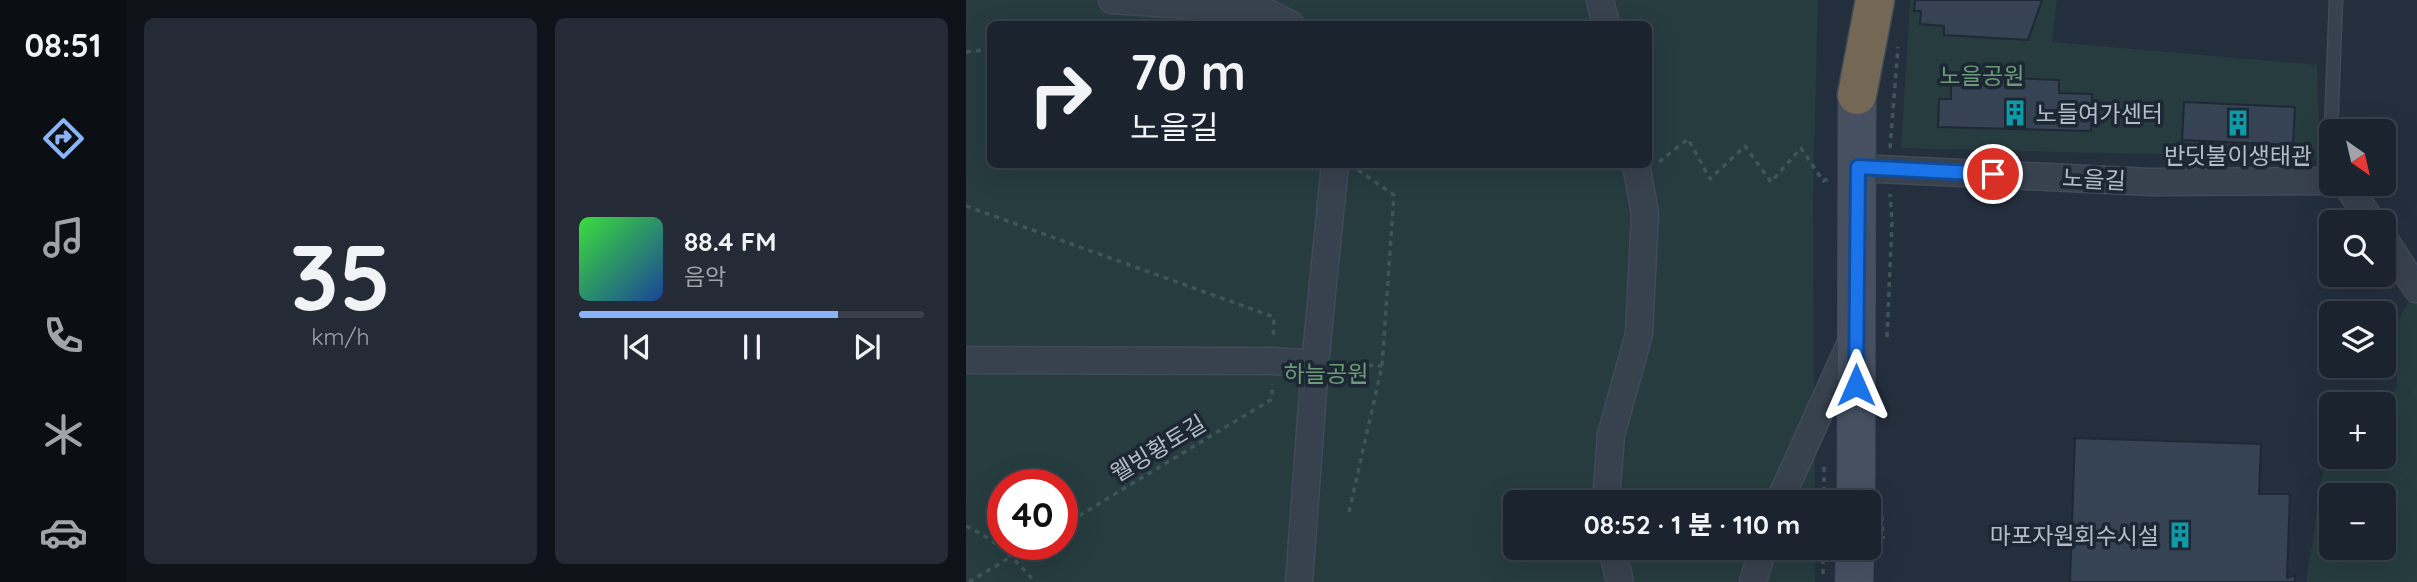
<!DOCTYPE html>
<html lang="ko">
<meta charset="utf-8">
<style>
:root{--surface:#1b232e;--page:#242b36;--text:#f1f3f6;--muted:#a0a4aa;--line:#39404a;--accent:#8ab4f8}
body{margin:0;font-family:Quicksand,"Noto Sans KR",sans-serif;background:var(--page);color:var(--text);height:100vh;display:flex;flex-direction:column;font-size:26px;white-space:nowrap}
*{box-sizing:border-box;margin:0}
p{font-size:23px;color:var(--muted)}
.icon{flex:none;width:38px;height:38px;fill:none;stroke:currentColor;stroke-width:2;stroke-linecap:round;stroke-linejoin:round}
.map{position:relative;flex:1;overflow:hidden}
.sheet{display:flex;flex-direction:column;gap:18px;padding:18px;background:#0f1319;width:840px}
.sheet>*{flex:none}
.hud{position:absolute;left:21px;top:21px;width:665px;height:147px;border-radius:10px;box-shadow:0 7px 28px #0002,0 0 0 2px var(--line);background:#1b232e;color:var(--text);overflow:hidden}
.needle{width:46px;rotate:146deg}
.tools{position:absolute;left:1353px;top:119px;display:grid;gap:14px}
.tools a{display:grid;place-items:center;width:77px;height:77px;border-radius:10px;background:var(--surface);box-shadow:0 7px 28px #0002,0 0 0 2px var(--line);font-size:35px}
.speed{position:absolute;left:21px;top:469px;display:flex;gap:14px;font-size:35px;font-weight:700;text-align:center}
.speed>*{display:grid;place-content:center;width:91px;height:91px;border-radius:50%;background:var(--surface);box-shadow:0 7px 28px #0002,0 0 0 2px var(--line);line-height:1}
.speed .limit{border:10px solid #d22;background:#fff;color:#111}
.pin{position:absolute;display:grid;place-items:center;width:60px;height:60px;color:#fff;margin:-30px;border:4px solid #fff;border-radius:50%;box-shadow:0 2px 7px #0007}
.me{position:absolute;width:77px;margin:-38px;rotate:0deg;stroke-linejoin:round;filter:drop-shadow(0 0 5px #0008)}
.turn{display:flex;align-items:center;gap:24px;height:147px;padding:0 28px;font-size:32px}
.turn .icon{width:91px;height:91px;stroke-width:2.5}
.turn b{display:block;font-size:49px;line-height:60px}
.sheet .card{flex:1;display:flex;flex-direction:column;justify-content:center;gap:10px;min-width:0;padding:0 24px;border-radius:10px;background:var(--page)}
.sheet .dial{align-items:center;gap:0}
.dial b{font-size:91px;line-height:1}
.song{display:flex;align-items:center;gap:21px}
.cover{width:84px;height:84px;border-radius:10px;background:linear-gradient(135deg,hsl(120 70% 55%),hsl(220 70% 35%))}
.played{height:7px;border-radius:4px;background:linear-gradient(90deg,var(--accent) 75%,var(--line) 75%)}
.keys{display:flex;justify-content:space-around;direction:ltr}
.sheet .tiles{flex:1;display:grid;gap:18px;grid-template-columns:repeat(2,1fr)}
.trip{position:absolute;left:537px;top:490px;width:378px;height:70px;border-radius:10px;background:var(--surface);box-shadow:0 7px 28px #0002,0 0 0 2px var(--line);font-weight:800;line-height:70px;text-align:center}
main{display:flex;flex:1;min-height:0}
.tabs{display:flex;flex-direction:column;width:126px;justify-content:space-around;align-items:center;background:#0b0e12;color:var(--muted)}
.tabs .icon{width:49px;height:49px}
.tabs .current{color:var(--accent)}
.tabs b{font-size:32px;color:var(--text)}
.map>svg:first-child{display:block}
</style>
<main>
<nav class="tabs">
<b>08:51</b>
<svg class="icon current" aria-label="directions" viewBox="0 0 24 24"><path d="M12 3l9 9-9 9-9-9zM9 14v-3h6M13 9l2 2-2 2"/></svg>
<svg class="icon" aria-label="music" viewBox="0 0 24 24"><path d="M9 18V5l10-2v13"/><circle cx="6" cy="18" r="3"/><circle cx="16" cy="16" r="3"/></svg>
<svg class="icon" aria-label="phone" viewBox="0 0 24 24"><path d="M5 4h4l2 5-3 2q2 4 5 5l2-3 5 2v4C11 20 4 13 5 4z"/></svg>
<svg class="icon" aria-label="climate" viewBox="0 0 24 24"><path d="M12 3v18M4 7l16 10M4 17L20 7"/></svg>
<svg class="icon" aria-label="car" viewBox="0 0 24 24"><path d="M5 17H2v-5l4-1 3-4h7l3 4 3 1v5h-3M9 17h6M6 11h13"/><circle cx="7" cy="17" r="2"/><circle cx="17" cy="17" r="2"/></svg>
</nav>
<section class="sheet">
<div class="tiles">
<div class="card dial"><b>35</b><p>km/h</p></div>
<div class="card">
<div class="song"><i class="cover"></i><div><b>88.4 FM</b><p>음악</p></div></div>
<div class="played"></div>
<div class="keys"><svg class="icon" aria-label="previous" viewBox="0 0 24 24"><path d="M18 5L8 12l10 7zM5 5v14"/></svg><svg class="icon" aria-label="pause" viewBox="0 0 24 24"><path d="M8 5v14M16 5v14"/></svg><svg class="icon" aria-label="next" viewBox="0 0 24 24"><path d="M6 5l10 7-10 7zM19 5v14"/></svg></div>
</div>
</div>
</section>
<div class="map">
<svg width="1451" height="582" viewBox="0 0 1451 582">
<rect width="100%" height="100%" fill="#242f3e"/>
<path fill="#263c3f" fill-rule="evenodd" d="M0,0H852L847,200L849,502H550V548H849V582H0ZM24,24H682V164H24ZM37,485H96V544H37Z
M944,0H1091L1086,42L1351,65L1354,158L935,148Z
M1451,287V582H1340L1365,422V457H1418V404H1368V402C1387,401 1422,406 1431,386L1430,327L1436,312ZM1365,495H1418V548H1365Z"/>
<path fill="#364354" stroke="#1f2835" stroke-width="2" d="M949,0H1076L1062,40L978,35V26L954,24L955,11H948Z
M985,76L1093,80V93L1126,94L1125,131L972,127L973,99H985Z
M1218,102L1329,107L1327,145L1216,140Z
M1109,438L1295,444L1293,494H1324L1321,578L1329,575V582H1104Z"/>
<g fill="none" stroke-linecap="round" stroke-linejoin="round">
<g stroke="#414a57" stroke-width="15">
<path id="lane" d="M1365,131L1370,0
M1364,181L1365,142"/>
</g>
<g stroke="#414a57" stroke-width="29">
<path id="street" d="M146,0L296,10L324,24
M634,0L640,24
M892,168L1184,182L1365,181
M1380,184L1406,222
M1418,239L1451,289
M0,360L306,361L349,364
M640,502L645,435L673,334L679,214L670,164
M813,502L887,338
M646,548L654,582
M333,582L349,364L369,164
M787,582L797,548"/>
</g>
<g stroke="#414a57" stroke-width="39">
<path id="secondary" d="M890,502L891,95
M888,582L889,548"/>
</g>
<g stroke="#434c59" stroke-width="41">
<path id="highway" d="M891,95L909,0"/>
</g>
<path stroke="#3f5557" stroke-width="3.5" stroke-dasharray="5 5" stroke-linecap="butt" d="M0,52L24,49
M924,148L932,47
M693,162L722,139L744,179L779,146L805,182L835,148L857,181L862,179
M635,164H637
M0,206L308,317L307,337
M921,337L926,222L924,194
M372,364L416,366
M858,502V462
M383,512L416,366L428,195L392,170
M916,516L917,539
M0,526C29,539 48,558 69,582
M96,526L306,399V384
M857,574V548
M3,582L66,544"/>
<use href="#lane" stroke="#38414e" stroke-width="12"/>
<use href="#street" stroke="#38414e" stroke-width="26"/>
<use href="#secondary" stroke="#465061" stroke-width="37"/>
<use href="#highway" stroke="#746855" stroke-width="38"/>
</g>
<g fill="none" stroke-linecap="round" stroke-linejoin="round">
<g stroke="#114b97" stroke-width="18">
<path id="route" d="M890,385L892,167L1027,174"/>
</g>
<use href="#route" stroke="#1a73e8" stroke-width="12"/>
</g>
<defs>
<g id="building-bare" transform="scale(2.1)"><path d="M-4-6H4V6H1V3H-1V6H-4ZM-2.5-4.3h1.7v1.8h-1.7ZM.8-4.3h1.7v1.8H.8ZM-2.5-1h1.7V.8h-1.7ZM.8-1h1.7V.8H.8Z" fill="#0f9aa8" stroke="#1d2633" stroke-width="2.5" paint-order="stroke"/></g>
</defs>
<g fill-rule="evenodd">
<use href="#building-bare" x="1049" y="113"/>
<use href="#building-bare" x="1272" y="123"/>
<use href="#building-bare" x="1214" y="535"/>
</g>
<g text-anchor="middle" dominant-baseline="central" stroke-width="7" stroke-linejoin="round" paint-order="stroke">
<g font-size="23" fill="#6b9a76" stroke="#1d2633">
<text x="1016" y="75">노을공원</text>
<text x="360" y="373">하늘공원</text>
</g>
<g font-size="23" fill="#b4bcc9" stroke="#1d2633" text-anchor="start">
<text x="1070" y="113">노들여가센터</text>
<text x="1272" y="155" text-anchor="middle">반딧불이생태관</text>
<text x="1193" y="535" text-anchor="end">마포자원회수시설</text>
</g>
<g font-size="23" fill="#b4bcc9" stroke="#1d2633">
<text transform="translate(1128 179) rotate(3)">노을길</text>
<text transform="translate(192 448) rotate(-31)">웰빙황토길</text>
</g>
</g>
</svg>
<div class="tools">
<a><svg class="needle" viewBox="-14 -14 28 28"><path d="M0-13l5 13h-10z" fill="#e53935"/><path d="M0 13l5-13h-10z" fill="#a0a4aa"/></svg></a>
<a><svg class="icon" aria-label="search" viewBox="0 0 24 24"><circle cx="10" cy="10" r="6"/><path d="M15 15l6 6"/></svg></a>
<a><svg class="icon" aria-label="layers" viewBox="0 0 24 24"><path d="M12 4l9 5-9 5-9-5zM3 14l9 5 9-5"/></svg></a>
<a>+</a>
<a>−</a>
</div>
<div class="speed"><div class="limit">40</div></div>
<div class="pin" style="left:1027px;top:174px;background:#d93025"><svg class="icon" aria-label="arrive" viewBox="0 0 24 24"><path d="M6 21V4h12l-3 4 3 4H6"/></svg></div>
<svg class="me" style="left:890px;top:385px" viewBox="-20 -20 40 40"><path d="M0-17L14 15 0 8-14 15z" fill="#1a73e8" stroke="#fff" stroke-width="4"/></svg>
<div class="trip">08:52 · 1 분 · 110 m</div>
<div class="hud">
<div class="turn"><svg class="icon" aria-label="right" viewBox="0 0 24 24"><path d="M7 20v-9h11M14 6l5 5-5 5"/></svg><div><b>70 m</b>노을길</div></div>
</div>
</div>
</main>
